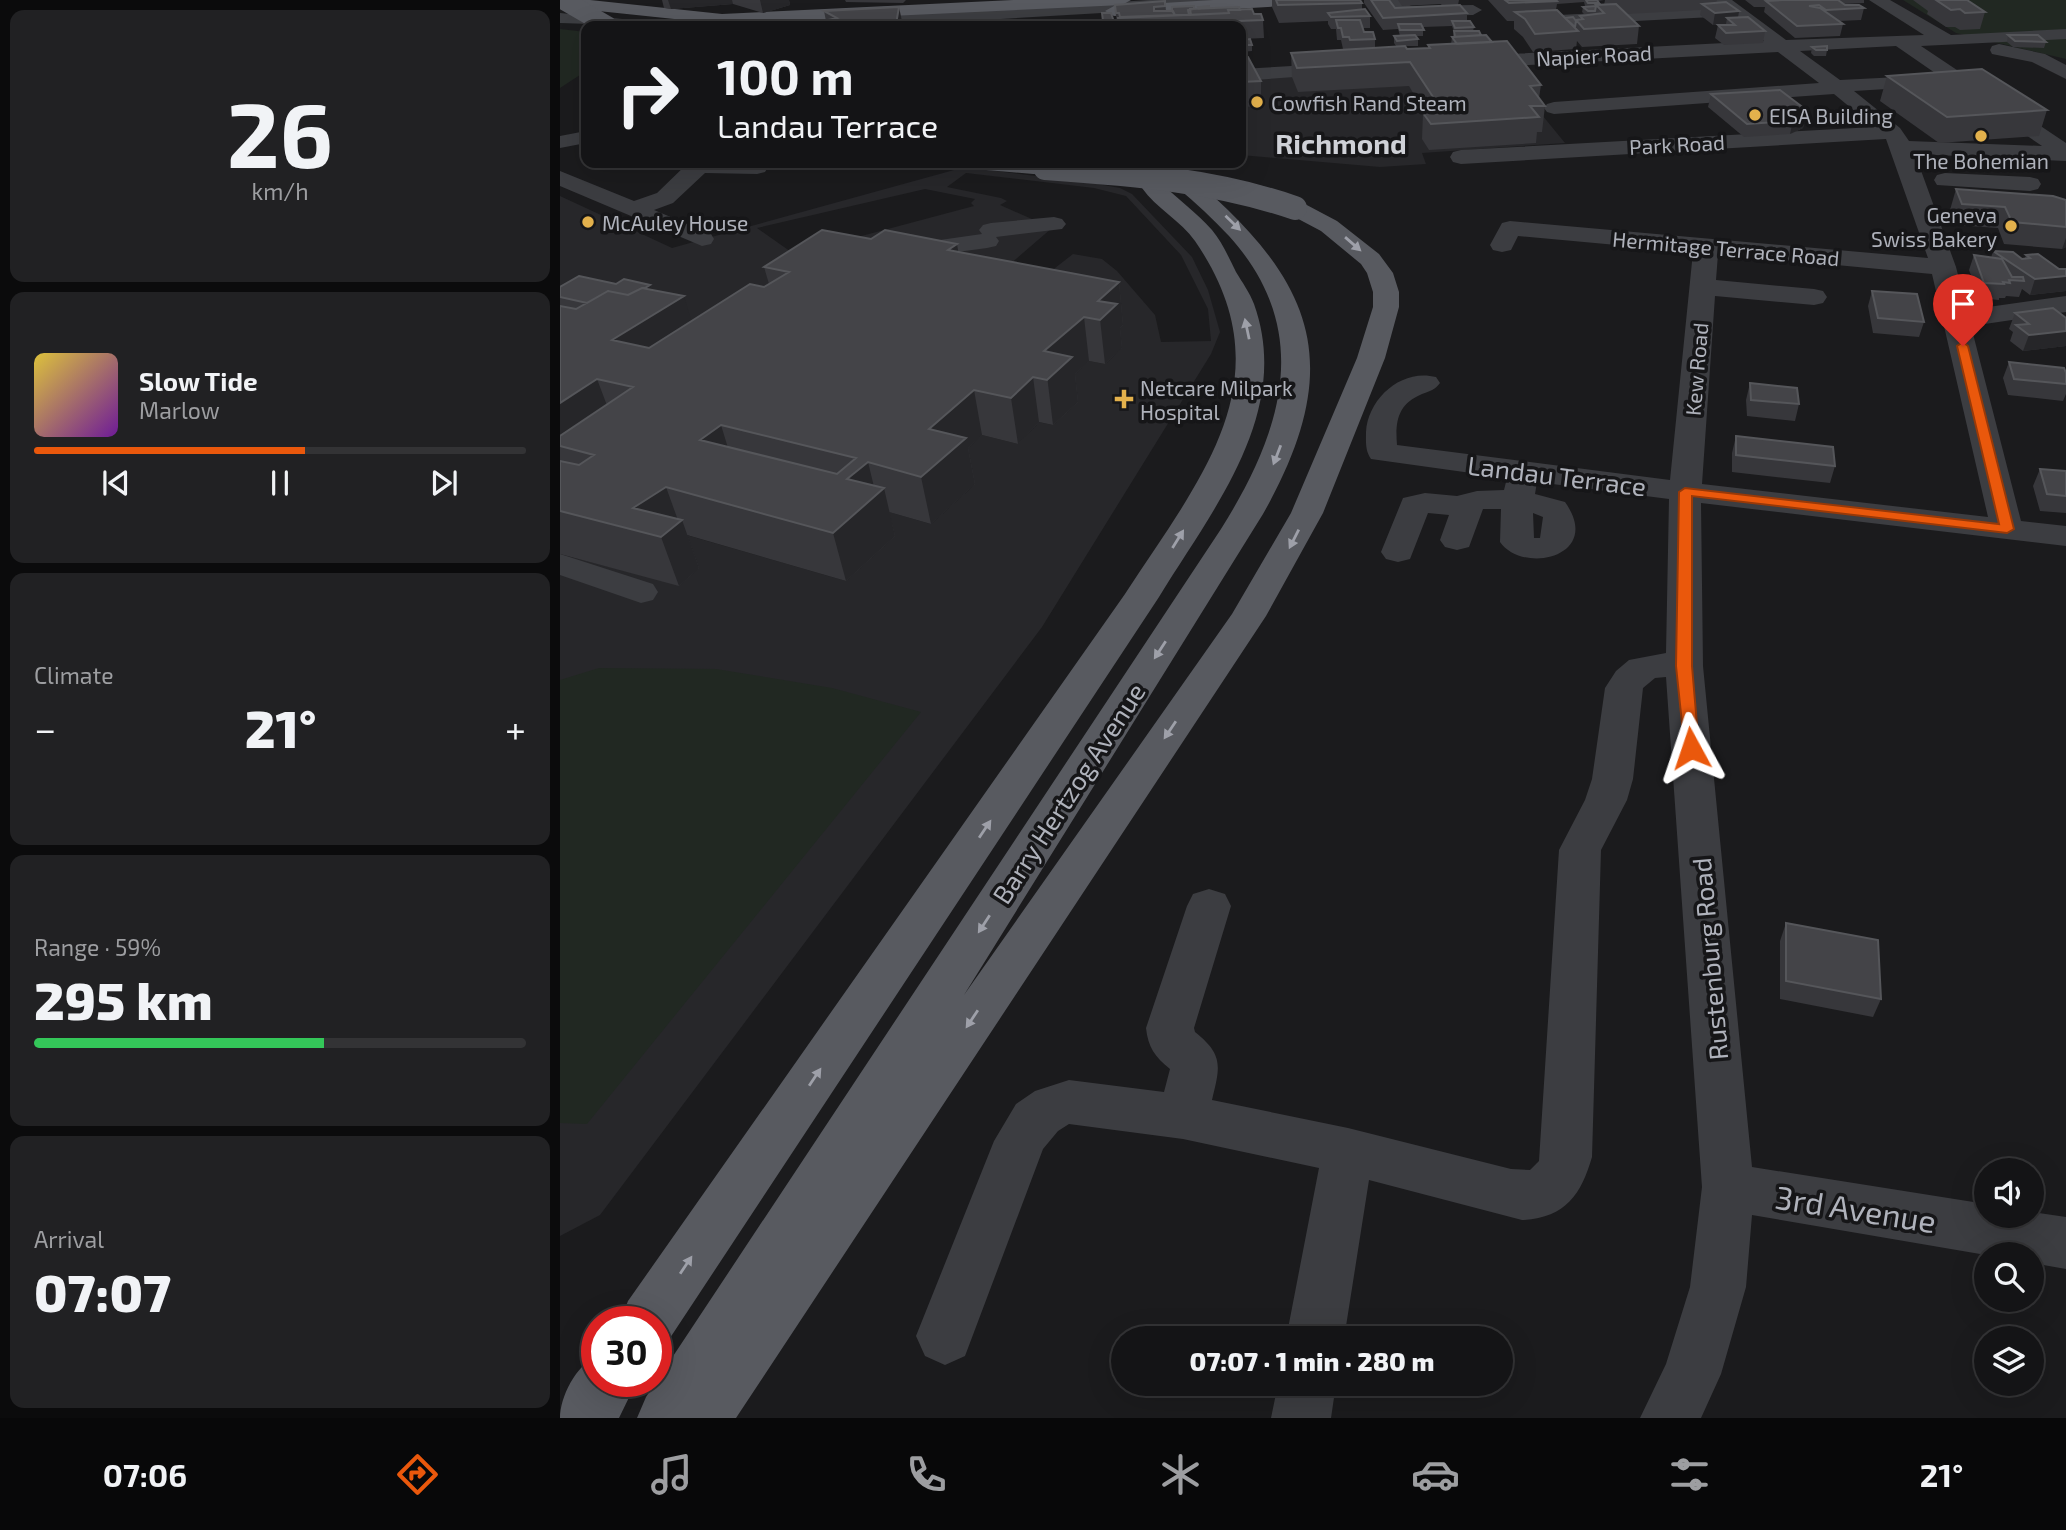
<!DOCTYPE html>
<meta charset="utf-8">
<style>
:root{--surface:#141416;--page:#212123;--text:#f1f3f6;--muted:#9d9ea1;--line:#333335;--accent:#ea580c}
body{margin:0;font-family:"Exo 2",sans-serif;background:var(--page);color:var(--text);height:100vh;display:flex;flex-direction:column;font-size:26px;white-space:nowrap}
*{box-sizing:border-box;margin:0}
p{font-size:23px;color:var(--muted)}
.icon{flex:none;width:38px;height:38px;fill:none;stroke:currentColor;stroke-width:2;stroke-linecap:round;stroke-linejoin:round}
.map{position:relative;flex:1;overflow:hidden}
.details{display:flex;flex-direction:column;gap:10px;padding:10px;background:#0b0b0c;width:560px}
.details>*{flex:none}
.banner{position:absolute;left:21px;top:21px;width:665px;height:147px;border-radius:14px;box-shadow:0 7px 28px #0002,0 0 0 2px var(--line);background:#141416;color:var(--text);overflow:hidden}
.tools{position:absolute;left:1414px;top:1158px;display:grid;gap:14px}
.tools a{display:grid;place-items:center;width:70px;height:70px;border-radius:50%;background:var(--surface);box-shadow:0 7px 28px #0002,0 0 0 2px var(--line);font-size:35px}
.speed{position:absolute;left:21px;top:1306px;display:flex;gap:14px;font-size:35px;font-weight:700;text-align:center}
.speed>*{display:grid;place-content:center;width:91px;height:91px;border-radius:50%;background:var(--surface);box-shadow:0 7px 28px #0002,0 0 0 2px var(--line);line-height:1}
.speed .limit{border:10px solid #d22;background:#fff;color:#111}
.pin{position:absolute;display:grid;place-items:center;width:60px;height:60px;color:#fff;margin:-72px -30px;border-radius:50% 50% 50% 0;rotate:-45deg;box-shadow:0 0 7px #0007}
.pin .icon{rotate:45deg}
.me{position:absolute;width:77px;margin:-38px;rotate:355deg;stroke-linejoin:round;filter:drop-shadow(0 0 5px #0008)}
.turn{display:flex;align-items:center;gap:24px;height:147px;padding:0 21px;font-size:32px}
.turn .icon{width:91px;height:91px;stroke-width:2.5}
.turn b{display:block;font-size:49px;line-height:60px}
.big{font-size:52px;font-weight:800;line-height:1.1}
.details .tile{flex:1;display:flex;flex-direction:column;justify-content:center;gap:10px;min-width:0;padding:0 24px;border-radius:14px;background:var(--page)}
.details .dial{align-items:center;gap:0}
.dial b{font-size:91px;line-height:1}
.song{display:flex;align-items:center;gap:21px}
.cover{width:84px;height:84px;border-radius:10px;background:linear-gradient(135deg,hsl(50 70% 55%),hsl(280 70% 35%))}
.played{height:7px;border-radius:4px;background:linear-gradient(90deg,var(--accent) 55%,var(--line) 55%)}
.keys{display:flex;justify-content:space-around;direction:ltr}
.heat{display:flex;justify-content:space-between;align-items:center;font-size:38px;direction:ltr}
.charge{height:10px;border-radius:5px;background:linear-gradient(90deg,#34c759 59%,var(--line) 0)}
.trip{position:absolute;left:551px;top:1326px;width:402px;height:70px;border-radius:35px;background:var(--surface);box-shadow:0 7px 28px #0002,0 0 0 2px var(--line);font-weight:800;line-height:70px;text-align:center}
.tabs{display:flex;height:112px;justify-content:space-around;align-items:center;background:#080809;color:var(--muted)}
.tabs .icon{width:49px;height:49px}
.tabs .on{color:var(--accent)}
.tabs b{font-size:32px;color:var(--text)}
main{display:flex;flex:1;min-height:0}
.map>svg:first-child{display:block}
</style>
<main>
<section class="details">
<div class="tile dial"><b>26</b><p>km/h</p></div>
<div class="tile">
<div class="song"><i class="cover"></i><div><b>Slow Tide</b><p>Marlow</p></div></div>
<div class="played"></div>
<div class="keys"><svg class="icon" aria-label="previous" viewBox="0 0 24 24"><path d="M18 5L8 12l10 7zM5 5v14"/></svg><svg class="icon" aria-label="pause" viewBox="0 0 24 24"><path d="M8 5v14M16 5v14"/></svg><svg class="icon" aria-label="next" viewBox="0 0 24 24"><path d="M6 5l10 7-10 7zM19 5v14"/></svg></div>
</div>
<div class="tile"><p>Climate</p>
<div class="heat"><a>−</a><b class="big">21°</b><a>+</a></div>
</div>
<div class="tile"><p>Range · 59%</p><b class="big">295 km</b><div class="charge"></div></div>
<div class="tile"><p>Arrival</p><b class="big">07:07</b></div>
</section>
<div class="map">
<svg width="1506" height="1418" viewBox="0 0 1506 1418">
<rect width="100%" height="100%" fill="#1b1b1d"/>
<path fill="#27272a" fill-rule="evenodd" d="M922,67L978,110L1005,143L862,153L866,164L820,167L681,155V79Z
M405,167L532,183L560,188L572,194L632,257L648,290L660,332L651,354L482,627L40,1215L0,1236V554L119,585L138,569L123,534L286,581L319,509L371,524L414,485L378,475L422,435L458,444L479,422L493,425L490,396L529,361L545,364L561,349L216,309L0,345V196L112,248ZM406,173L534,188L566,196L621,255L648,309L651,341L601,342L595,315L557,271L542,259L513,254L477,282L428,283L492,228L440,205L447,201L441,198L387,187ZM365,189L415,199L411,203L414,206L234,254L197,228Z"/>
<path fill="#212822" d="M1343,0H1506V59L1396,33Z
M0,29L26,32V71L0,88Z
M39,668L156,669L272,688L361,712L27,1124L0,1123V680Z"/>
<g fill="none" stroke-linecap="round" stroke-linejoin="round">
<path fill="#3c3d41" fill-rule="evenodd" d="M590,0H688L679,5L321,26H225L234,21Z
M820,0H841L851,6L913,5L922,10L913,15L848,16Z
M1152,0H1172L1226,40L1364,35L1309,0H1330L1391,35L1506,29V39L1361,46L1506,143V161L1355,154L1396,267L1407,310L1506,296V312L1411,326L1461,521L1506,526V546L1141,503L1143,666L1192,1167L1426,1204V1216H1472V1212L1506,1217V1269L1472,1263V1255H1426L1192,1215L1186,1287L1161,1374L1141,1418H1080L1106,1364L1130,1287L1142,1187L1106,677L1095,678L1083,688L1073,779L1067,800L1041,850L1032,1157C1021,1195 1005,1218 962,1220L809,1180L784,1339H726L759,1168L623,1139L509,1124L498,1131L483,1149L405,1356L385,1365L365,1356L356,1336L434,1141L456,1104L475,1091L509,1080L604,1092L610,1069C595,1057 588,1047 586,1028L627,906L633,894L649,889L665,894L671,906L634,1028L635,1032C664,1055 660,1067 652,1100L788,1128L951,1169L970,1170L979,1161L999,850L1025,800L1032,779L1045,688L1056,671L1069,660L1106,653L1109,499L977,482L975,494L1005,502C1044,557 963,575 940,542L941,509H923L909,547L897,550L885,547L880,540L889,515L868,513L850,559L838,562L826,559L821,552L843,498L865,493L897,496L917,491L944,490L947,478L811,459C805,450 806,442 806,432C808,398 842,368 876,377L880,383C875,390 870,391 862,394C838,404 835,421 837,445L1110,480L1133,252L958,236L951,250L942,252L933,250L930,245L942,223L950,221L1368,258L1326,139L901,164L893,162L890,157L893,152L901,150L1314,127L1274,94L994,114L987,112L984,108L987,104L994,102L1259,83L1218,52L910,68L901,62L910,56L1204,41L1172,16L999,25L990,20L999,15L1159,7ZM1336,46L1378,75L1280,80L1240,51ZM1386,80L1482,146L1349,141L1340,128L1294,91L1376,86ZM1158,254L1372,274L1428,517L1142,484L1155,296L1254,305L1263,303L1267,297L1263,291L1254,289L1156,280ZM973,513L983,517L980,538H974Z
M0,13L83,21L92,26L0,23Z
M1439,44L1485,54L1506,65V79L1472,62L1432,54L1430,50L1432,46Z
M783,63L790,65L793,69L790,73L681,81V69Z
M26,131V143L0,148V136Z
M128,163H205L208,167L205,172L197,174L145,173L113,203L94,210L151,234L154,239L151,244L142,246L0,186V171L74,201L97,193Z
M1385,173L1470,177L1478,179L1481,184L1478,189L1470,191L1377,185L1374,180L1377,175Z
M494,217L502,219L506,224L502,229L436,237L439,241L436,246L427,248L345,259L336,257L333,252L336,247L345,245L422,234L419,230L423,225L431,223Z
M0,554L93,584L98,592L93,600L81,603L0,575Z
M718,1384H776L771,1418H711Z"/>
<path fill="#585a60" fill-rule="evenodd" d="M0,0H30L162,14L453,0H571L562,5L162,24L0,7Z
M653,0H749L740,5L554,16L545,11L554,6Z
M415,163H491L496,168L493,173L485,175L426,170L418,168Z
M591,163H615C747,272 794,353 703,514L404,995L672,614L731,513L797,358L813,307V292L807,273L801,264L761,231L727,213L723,208L727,203H743L777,221L819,254L833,273L839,292V307L825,358L763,513L706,616L176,1418H77L86,1397L661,529C722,432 755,331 669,236C653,219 636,203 618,188C609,180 598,173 591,163Z
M593,181L601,183C618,199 637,213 652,230C662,242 669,258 676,272C682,282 690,293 694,304C733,413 652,510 599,597L108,1341L96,1346V1321H60L68,1301L565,594C641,477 729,378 635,241C621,221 596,208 582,188L585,183Z
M37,1356V1381H77L59,1418H0C0,1397 16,1365 37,1356Z"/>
<path stroke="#585a60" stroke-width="19" d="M3,0L48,26"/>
<path stroke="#585a60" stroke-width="24" d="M485,168C571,174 654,180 735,208"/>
</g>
<path fill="#37373b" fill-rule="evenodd" d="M102,0H229L230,5L203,13L173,4L111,9L104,8Z
M285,0H346L343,3L286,2Z
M712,0H800L802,3V9L810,16V28H803L804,32L815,39V48L836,46L834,43V36H840L838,29L823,30L804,3V0H829L835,8L882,6L881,4L842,6L838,0H899L898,5L907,13V21L914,27L913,31L932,42L981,85L979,98L985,106L982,132H977L976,143L869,150L862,139L863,113H865L849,86L738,92L732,77L731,53L789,49H783L781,40H777L776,29H771L768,24V21L719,23L712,7ZM892,26L894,32L893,37H892L891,44L868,45V48L847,49L846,46H858V39L856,36H863V27Z
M928,0H1044L1038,1L1039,3V5H1044L1045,0H1157L1156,3L1179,11L1178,17L1205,31L1203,43L1164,45L1155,38L1158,25H1166V24L1153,25L1140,15L1141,10L1066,14L1079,26L1077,44L1022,47L1017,41L1016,49L973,52L963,37L954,29V21H947ZM1024,2L1025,6L1023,7L1022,12L1025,15L1020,16L1019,20H1016V21L1005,18L996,10L997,4Z
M1185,0H1304V3L1283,4L1285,5L1304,8L1301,20L1279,21L1283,24L1280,36L1235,38L1204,12L1205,7H1194Z
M1353,0H1407L1425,12L1420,29L1400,30L1395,27H1386L1367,14L1368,11Z
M605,1L606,11L649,8L680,10L694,14L703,20L704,38L681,39V26H559V25H557L555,5Z
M264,11L343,26H267Z
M1448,35L1486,42L1484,48L1453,47L1447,42Z
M681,40L692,45V51L681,52Z
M1252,47L1267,50L1266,56H1254L1251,53Z
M681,57L701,81V106L681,107Z
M1327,76L1487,110L1479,136L1379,143L1320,101Z
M1151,94L1244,112L1246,114L1243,128L1230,134L1184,137L1148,107Z
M1396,189L1506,200V247L1502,249L1444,244L1438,228L1395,225L1390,210Z
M311,239L398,252L559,282L563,325L560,328L562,348L545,364L529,361L515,374L518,402L493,425L479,422L458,444L422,435L408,448L415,484L371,524L329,512L335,536L286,581L127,535L139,568L119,586L0,554V287L56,284L92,290L131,321L209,284L204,267Z
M1433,251L1462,259L1465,258L1466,255L1499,269H1506V291L1470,295L1462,289L1459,297L1446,296L1445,298H1439V300L1419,298L1409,270L1414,255L1431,258Z
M1312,291L1364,322L1359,337L1313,333L1308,306Z
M1455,313L1506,318V346L1463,351L1450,341L1453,332L1449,329Z
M1449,362L1506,373V394L1503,401L1448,395L1443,378Z
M1190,383L1239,404L1235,421L1187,416L1186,400Z
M1176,436L1275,466L1270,483L1172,472V453Z
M1480,469L1506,471V513L1480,511L1473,486Z
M1226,923L1321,999L1313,1017L1220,999V941Z"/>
<path fill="#262629" d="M108,0H172L173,4L111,9Z
M200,0H229L230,5L203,13Z
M339,7L343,26H323Z
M1179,11L1177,23L1167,18L1166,24L1153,25L1155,13Z
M278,22L279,26H273L272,23Z
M1241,109H1245L1243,116L1246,114L1243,128L1230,134L1233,121Z
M1506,238V247L1502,249Z
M397,244L404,285L388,250Z
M1506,276V291L1470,295L1475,279Z
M559,282L563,325L560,328L562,348L545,364L538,301Z
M90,285L99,311L124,296L137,339L68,384L52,340L71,296Z
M524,317L529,361L515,374L518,402L493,425L484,351Z
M1506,331V346L1463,351L1469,335Z
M473,377L479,422L458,444L451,398Z
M37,379L54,424L0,446V403Z
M414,390L422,435L408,448L415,484L371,524L361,477L369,429Z
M161,425L175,471L140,440Z
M308,462L316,495L324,488L335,536L286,581L273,533L287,479Z
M106,487L119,523L122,520L139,568L119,586L101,537L73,508Z"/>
<path fill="#444448" stroke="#55565a" stroke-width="2" fill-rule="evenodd" d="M716,0H800L802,3L718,5Z
M811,0H829L835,8L900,5L907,13L823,18Z
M945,0H996L997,1L949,3Z
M1026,0H1037L1039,3H1028Z
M1223,0H1278L1285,5H1299L1304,8L1266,10L1259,5L1249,6L1260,8L1283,24L1237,26L1206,1Z
M1376,0H1407L1425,12L1405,13L1400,9L1391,10Z
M605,1V6L594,7V11H613L615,15L560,17L559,13H556L555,5Z
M1166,2L1179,11L1155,13L1142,4Z
M1056,4L1079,26L1024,29L1016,20L1023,19L1020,16L1044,13L1036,5Z
M634,6V9L628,10L629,15H615L612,11V7Z
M649,6V8L639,9L638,7Z
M1036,6L1035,11H1028L1023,7Z
M339,7L336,24L323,26H282L278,22L272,23L268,20L277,18L264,11Z
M679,7L680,10H668L669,13L631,15L630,9Z
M692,9L694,14H701L703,20L626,23V21L559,23L558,18L669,13L668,10Z
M805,9L810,16L771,17L768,13Z
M997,10L1018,31L975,34L965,19L955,12Z
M542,13H551L555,25L541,26L540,21H543Z
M1013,17L1016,21L1015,27L1005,18Z
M1188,17L1205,31L1166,33L1158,25H1175L1167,18Z
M776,20H800L804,32H813L815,39L790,40L789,37H783L781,28H778Z
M892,21H910L914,27L895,28Z
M838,24H861L864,30H840Z
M894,31H919L921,35L895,37Z
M855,35L858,39L837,41L834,36Z
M926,35L932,42L897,44L892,37Z
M1448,35H1478L1486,42L1455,41Z
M690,39L692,45H681V40Z
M947,41L981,85L970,86L985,106H970L979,117L871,124L863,113L883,112L850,62L737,68L731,53L845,46L847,49L870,48L868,45Z
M1267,46V50H1256L1252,47Z
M681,57H688L701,81L681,82Z
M1422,69L1487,110L1387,117L1327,76Z
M1220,90L1245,109H1241L1246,114L1233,121L1187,124L1151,94Z
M1396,189L1493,196L1506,200V227L1452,222L1445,207L1402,204Z
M262,230L311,239L325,230L397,244L388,250L559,282L538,301L557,304L540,320L524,317L484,351L512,357L487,380L473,377L451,398L414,390L369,429L406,438L361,477L308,462L287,479L324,488L273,533L106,487L73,508L122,520L101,537L0,511V461L19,465L34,455L0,446V436L73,387L37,379L0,403V306L16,309L48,291L68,295L82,288L124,296L52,340L89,348L190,284L204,287L229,272L204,267ZM161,425L296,458L277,474L140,440Z
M1433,251L1453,252L1462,259L1470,258L1466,255L1478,254L1499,269H1506V276L1475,279Z
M1414,255L1442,259L1452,277H1463L1464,281L1449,280L1450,283L1443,282L1444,284L1424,283Z
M19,276L56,284L64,279L90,285L85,288H82L68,295L48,291L27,303L0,297V287Z
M1312,291L1357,294L1364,322L1318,318Z
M1493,308L1506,318V331L1469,335L1456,325L1469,324L1455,313Z
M1449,362L1504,368L1506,373V384L1454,379Z
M1190,383L1237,388L1239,404L1191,400Z
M1176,436L1273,447L1275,466L1176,455Z
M1480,469L1506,471V496L1487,494Z
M1226,923L1318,940L1321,999L1226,981Z"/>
<defs><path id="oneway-solid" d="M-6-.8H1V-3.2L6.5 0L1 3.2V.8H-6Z" transform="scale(1.75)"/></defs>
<g fill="#9ea0a9">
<use href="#oneway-solid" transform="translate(673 223) rotate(44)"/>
<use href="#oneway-solid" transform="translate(793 244) rotate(41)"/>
<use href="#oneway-solid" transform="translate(687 329) rotate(-102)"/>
<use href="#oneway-solid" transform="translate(717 455) rotate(111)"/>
<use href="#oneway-solid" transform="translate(618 539) rotate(-58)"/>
<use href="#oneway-solid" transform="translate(734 539) rotate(117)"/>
<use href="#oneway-solid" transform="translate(600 650) rotate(123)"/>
<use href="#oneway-solid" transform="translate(610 730) rotate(124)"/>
<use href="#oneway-solid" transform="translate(425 829) rotate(-56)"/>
<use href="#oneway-solid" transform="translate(424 924) rotate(123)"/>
<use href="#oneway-solid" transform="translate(412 1019) rotate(124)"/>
<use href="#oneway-solid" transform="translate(255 1077) rotate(-56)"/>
<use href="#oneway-solid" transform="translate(126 1265) rotate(-56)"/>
</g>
<path fill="#ea580c" stroke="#983908" stroke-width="2" d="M1403,342L1408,346L1454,529L1447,533L1132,496V666L1139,748L1137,752H1125L1116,666L1119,492L1125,488L1439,524L1397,346Z"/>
<g fill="#e3b14c" stroke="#161618" stroke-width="2.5">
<circle cx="697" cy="102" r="7"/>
<circle cx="1195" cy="115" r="7"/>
<circle cx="1421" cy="136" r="7"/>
<circle cx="28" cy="222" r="7"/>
<circle cx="1451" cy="226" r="7"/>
<path d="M560.5 388.5h7v7h7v7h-7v7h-7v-7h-7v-7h7z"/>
</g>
<g text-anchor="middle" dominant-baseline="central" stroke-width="7" stroke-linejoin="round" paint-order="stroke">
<g font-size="21" fill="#afb2bb" stroke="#161618">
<text transform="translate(1034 55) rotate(-3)">Napier Road</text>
<text transform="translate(1117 144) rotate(-3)">Park Road</text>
<text transform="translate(1166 248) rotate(5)">Hermitage Terrace Road</text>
<text transform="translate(1136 369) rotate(-85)">Kew Road</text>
</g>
<g font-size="21" fill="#afb2bb" stroke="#161618" text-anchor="start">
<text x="711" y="102">Cowfish Rand Steam</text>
<text x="1209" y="115">EISA Building</text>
<text x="1421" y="160" text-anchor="middle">The Bohemian</text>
<text x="1437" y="214" text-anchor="end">Geneva<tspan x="1437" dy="24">Swiss Bakery</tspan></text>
<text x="42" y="222">McAuley House</text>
<text x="580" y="387">Netcare Milpark<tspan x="580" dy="24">Hospital</tspan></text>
</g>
<g font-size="26" fill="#afb2bb" stroke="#161618">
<text transform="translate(997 475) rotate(7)">Landau Terrace</text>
<text transform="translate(508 793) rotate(-57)">Barry Hertzog Avenue</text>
<text transform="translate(1149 959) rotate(-95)">Rustenburg Road</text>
</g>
<g font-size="28" font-weight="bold" fill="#cfd1d7" stroke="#161618">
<text x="781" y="143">Richmond</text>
</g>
<g font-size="32" fill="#afb2bb" stroke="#161618">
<text transform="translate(1296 1208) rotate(9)">3rd Avenue</text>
</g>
</g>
</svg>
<div class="tools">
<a><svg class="icon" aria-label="sound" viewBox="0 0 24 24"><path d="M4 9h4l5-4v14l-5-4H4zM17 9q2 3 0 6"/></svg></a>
<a><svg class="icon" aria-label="search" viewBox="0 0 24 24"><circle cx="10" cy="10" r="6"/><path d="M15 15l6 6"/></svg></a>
<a><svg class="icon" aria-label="layers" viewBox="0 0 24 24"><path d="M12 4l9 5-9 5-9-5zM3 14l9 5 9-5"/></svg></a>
</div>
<div class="speed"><div class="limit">30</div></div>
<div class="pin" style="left:1403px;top:346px;background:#d93025"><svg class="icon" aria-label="arrive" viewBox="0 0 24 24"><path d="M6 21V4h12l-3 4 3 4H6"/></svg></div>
<svg class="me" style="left:1131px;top:748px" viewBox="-20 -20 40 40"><path d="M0-17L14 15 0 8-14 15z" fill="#ea580c" stroke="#fff" stroke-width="4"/></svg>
<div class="trip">07:07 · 1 min · 280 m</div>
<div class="banner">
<div class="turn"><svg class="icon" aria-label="right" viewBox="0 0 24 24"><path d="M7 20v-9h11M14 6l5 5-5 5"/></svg><div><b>100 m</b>Landau Terrace</div></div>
</div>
</div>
</main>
<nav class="tabs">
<b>07:06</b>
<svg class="icon on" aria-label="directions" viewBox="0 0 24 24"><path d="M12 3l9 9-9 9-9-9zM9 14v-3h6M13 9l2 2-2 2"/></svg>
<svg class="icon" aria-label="music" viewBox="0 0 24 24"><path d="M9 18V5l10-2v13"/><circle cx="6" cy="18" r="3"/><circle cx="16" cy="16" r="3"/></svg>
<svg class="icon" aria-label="phone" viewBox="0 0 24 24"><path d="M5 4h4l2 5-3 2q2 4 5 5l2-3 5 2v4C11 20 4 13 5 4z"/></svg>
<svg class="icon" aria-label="climate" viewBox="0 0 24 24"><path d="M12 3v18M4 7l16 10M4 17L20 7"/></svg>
<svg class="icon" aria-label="car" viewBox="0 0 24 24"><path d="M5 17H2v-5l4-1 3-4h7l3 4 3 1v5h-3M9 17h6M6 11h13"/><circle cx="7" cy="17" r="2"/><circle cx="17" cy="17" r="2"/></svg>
<svg class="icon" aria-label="filters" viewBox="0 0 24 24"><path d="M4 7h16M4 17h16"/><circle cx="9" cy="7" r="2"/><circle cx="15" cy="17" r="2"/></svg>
<b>21°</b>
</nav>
